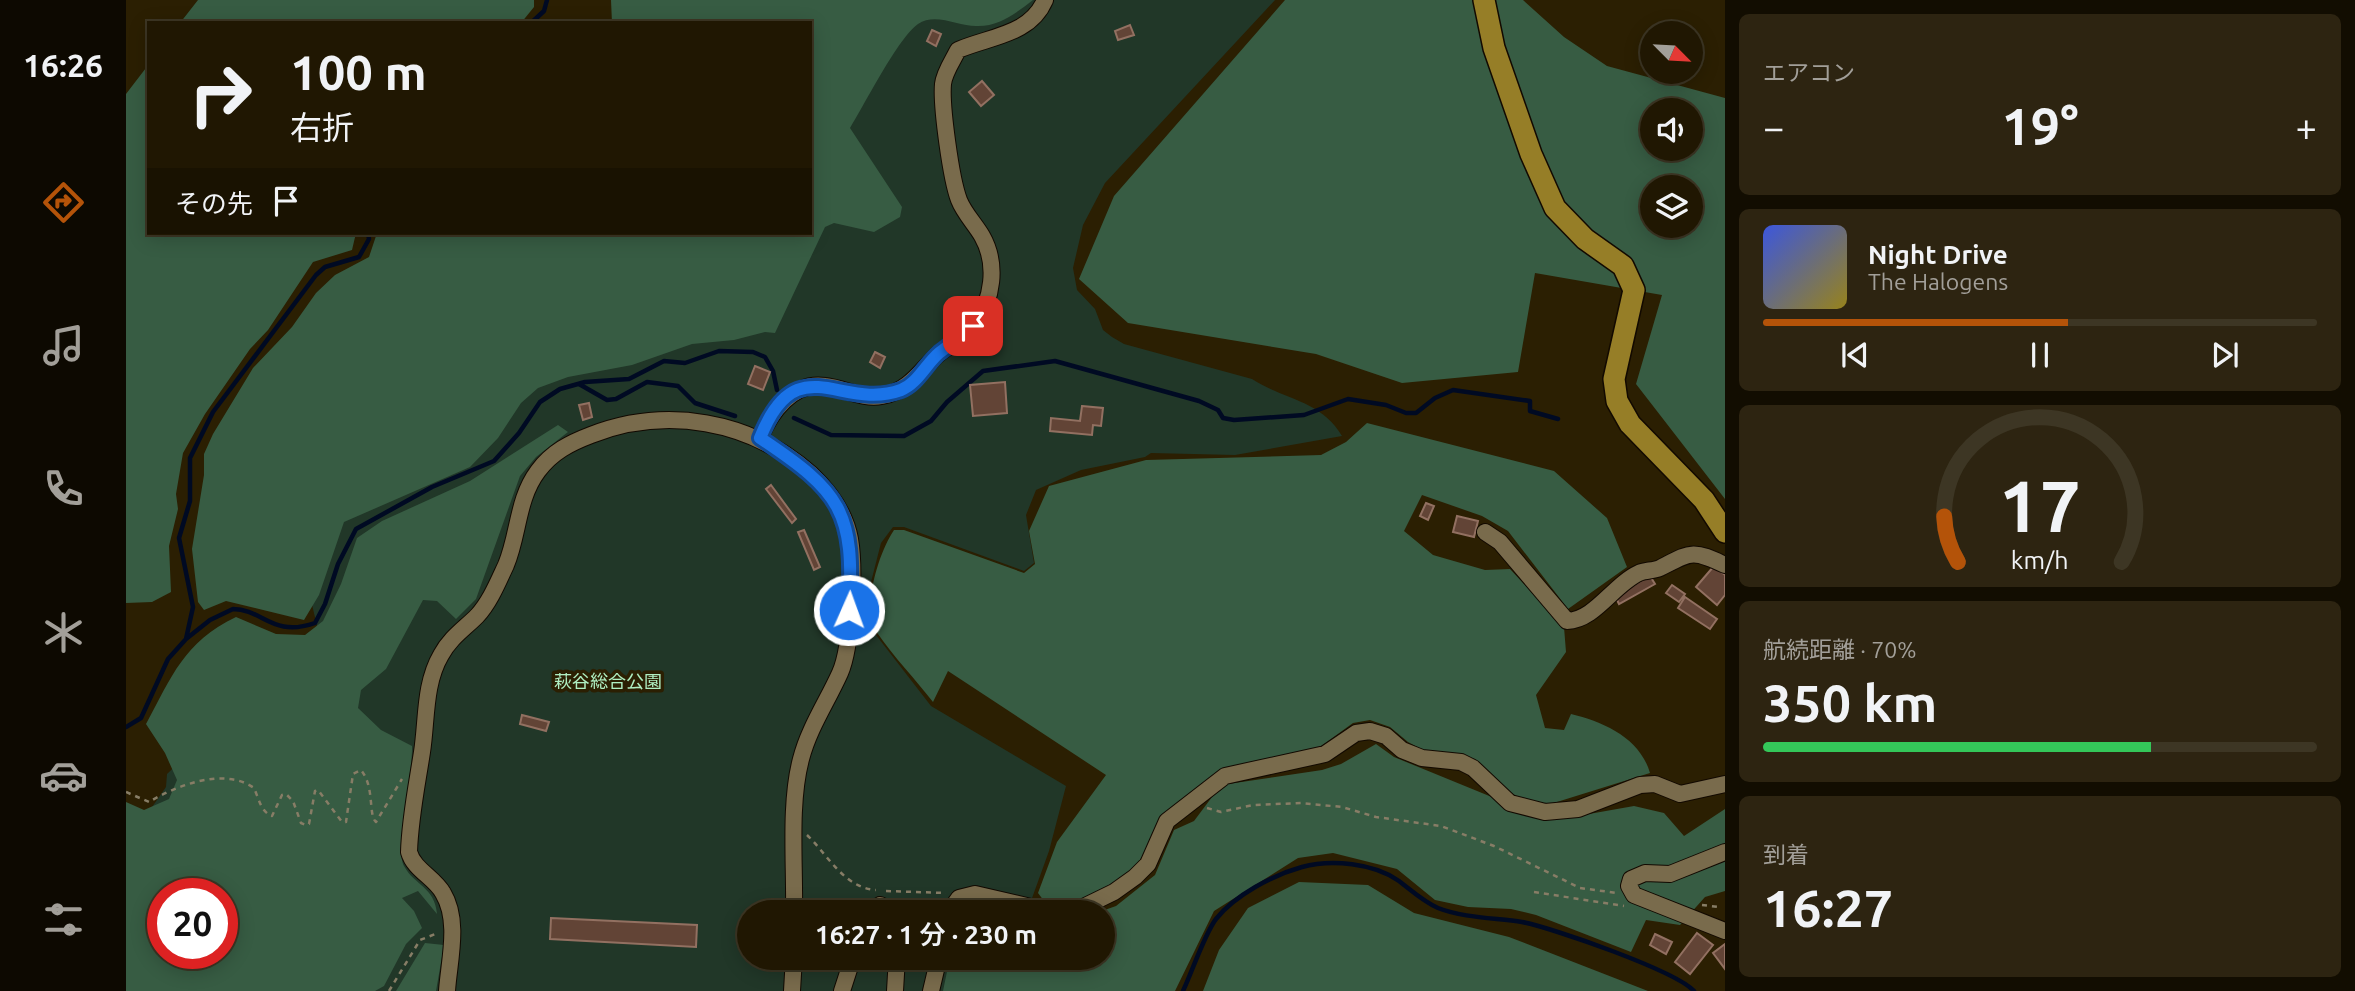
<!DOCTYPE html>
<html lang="ja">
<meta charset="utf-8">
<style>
:root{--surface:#201702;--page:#2d2411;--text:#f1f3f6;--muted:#a29f99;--line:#3d3624;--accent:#b45309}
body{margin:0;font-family:Ubuntu,"Noto Sans JP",sans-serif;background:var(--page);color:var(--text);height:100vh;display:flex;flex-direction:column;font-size:26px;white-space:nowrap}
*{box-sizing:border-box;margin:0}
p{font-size:23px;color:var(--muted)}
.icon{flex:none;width:38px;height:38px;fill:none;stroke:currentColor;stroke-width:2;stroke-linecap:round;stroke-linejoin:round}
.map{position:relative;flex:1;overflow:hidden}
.drawer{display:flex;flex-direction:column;gap:14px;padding:14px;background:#120d01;width:630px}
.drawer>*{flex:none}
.top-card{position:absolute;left:21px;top:21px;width:665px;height:214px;border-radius:0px;box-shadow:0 4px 18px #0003,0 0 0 2px var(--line);background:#201702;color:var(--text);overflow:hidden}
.needle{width:46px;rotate:114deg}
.fabs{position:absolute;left:1514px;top:21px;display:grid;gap:14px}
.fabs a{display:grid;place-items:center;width:63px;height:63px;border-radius:50%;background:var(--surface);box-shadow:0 4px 18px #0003,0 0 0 2px var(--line);font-size:35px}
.speed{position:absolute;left:21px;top:878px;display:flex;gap:14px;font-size:35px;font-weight:700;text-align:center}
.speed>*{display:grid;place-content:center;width:91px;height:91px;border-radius:50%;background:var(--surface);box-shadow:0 4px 18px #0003,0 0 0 2px var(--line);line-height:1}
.speed .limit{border:10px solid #d22;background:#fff;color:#111}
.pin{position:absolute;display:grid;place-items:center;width:60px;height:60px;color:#fff;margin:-30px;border-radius:14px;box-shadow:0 4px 10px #0006}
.me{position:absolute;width:77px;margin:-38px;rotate:2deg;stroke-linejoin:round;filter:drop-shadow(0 0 5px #0008)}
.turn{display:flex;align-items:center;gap:24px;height:147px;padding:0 28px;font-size:32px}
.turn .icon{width:91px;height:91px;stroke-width:2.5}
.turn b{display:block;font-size:49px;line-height:60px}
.then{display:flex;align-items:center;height:66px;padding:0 28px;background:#0003;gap:14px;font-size:26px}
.big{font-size:52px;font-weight:600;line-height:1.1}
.drawer .card{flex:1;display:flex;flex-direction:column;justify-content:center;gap:10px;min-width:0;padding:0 24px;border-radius:10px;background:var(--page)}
.drawer .dial{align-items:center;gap:0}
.dial svg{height:182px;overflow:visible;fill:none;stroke:var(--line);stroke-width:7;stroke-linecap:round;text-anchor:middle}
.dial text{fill:var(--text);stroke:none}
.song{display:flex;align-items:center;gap:21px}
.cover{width:84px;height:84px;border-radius:10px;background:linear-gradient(135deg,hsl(230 70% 55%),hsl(50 70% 35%))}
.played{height:7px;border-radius:4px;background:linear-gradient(90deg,var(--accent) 55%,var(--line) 55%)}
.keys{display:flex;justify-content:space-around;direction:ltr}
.heat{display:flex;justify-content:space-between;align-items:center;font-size:38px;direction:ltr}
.charge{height:10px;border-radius:5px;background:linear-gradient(90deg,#34c759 70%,var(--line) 0)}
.trip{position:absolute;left:611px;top:900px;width:378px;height:70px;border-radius:35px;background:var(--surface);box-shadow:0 4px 18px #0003,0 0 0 2px var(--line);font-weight:600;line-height:70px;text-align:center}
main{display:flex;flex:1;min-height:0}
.menu{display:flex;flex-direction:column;width:126px;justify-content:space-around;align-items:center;background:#0d0901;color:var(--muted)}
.menu .icon{width:49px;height:49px}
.menu .selected{color:var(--accent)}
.menu b{font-size:32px;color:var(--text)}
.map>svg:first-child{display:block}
</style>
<main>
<nav class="menu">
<b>16:26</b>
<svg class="icon selected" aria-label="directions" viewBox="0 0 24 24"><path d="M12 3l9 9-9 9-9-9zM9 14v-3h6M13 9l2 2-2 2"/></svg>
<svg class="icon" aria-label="music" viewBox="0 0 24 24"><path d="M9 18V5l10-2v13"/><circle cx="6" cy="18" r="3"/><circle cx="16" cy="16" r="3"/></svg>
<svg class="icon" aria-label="phone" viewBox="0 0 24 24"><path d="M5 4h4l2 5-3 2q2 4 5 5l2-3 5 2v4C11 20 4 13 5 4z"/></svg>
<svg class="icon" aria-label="climate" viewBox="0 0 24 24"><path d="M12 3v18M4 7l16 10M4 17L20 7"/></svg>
<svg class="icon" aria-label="car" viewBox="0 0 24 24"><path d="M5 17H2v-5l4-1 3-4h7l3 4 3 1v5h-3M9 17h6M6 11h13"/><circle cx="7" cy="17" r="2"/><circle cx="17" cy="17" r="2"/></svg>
<svg class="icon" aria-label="filters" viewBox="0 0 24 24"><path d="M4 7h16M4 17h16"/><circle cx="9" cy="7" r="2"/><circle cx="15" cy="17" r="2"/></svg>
</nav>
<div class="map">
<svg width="1599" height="991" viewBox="0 0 1599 991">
<rect width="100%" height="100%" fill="#2b1f02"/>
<path fill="#213728" d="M670,0H1149L979,183L957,225L947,268L951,290L969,309L977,330L986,337L998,344L1126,379C1158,400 1195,400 1216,436L1109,455L1025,453L1019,457L955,470L910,490L900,515L908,563L898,571L778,527H767L755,543L745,582L750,635L805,706L940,786L923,851L901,912H623V957H881L840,991H203L24,810L40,787L41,774L192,630L179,575L173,519L684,233V23Z"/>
<path fill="#375c43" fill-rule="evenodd" d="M72,0H408V7L395,23H54Z
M485,0H907C890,13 873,27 850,26C832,26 809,12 792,24C772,38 739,104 724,128L776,207L774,217L748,232L708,223L699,227L649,333L639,332L608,340L566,344L506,365L442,377L412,388L395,403L372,438L344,467L218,522L193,595L178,620L100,601L78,610L72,602L66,549L78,475V454L87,434L127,368L166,327L190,293L209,275L243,257L251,233H684V23H486Z
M1159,0H1397L1438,37L1481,66L1599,98V499L1510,384L1536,295L1409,273L1392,372L1276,383L1190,354L1002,323L953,279L988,196ZM1526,110H1564V149H1526ZM1526,187H1564V226H1526Z
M23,64V233H230L226,250L187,262L142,330L124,349L79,414L57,453L50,494L52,509L43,546L45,592L26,602L0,603V94Z
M1241,423L1428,471L1481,518L1501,567L1442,609L1382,531L1356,516L1296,495L1278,531L1307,555L1359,570L1384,569L1438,627L1440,652L1410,695L1419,728L1438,730L1445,714C1478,722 1514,738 1524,773L1418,806L1401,802L1377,788L1349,759L1297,750L1282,742L1264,727L1244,720L1227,723L1194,747L1096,771L1020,852L998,880L964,900L942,906L918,901L912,893L931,842L980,775L822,671L807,702C790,680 767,656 752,634C734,610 753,552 768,530H778L898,573L909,564L903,531L923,486L1020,460L1195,455L1220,442Z
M432,425L442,432L410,457L394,476L350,599L330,619L311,601L297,600L260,669L235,690L232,708L255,730L286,746C287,774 268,848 278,866C288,885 309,887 311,914L292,891L276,898L288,911L296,928L280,944L258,986L249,991H0V802L18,810L43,799L51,780L39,753L20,724C46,676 58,642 110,617L150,634L179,635L197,621L215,584L231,538L256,521L344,481ZM37,894H96V954H37Z
M1250,744L1268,757L1410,815L1446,817L1508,806L1538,813L1558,836L1599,809V891L1579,897L1554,925L1520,920L1505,952L1410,915L1385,909L1342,907L1309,900L1271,869L1207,853L1172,858L1088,911L1049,991H817L824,957H976V912H973L990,906L1029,875L1048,830L1068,821L1095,785L1196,770L1215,764Z
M1173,882L1242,885L1288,913L1383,937L1522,991H1077L1093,950L1122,908Z
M299,943L318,945L310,991H270Z"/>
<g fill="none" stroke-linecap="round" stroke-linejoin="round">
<path stroke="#000a23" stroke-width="4.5" d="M405,23L418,11L421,0
M453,384L481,400L490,399L521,382L552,386L569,403L609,416
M668,418L705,435L778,436L805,421L821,402L857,371L929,361L1073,401L1092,410L1097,418L1108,420L1178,415L1222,399L1260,405L1280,413H1290L1309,398L1327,390L1404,401V411L1432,419
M60,639L84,620L107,609C137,609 146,638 189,623L199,604L212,564L230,529L306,487L368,461L393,433L414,402L434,389L459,382L503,379L538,361L559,363L593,351L627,352L639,357L647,371L651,390
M0,727L15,718L42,659L60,639L67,607L53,538L64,501V458L87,412L190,275L199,267L233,257L243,239L242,233
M1057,991C1066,972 1079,933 1090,919C1109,895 1147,875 1176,867C1205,859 1248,863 1273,881C1286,891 1298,902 1312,908C1337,918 1370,918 1396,922C1427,928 1550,971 1568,991"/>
</g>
<path fill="#624436" stroke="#927061" stroke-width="2" d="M1004,25L1008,35L992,40L989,31Z
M806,30L815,34L810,46L801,41Z
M856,81L868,95L855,106L843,92Z
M749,352L759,357L754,368L744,362Z
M629,366L644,372L637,390L622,384Z
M879,382L881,413L847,416L844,385Z
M463,403L466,417L457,420L453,405Z
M956,406L977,408L975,426L967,425L966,435L924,431L925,418L954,421Z
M645,485L670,519L666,523L640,489Z
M1300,503L1308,506L1302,520L1294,516Z
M1331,516L1352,521L1348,537L1327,532Z
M678,530L694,567L688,570L672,532Z
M1588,566L1599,575V595L1591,605L1570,587Z
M1524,576L1529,584L1493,604L1489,596Z
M1546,585L1559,594L1553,602L1540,593Z
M1559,597L1591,619L1584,629L1552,608Z
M396,715L423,722L420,731L394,724Z
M425,918L571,925L570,947L424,939Z
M1571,933L1587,945L1564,974L1549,962Z
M1529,934L1546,942L1540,954L1524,945Z
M1599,944V969L1587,953Z"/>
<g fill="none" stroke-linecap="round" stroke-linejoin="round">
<g stroke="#120900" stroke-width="18">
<path id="minor" d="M634,438C644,413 667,381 699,386C719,388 736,400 756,396C782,391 793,373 810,356C822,345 838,339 848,326C867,300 872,264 856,236C849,224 838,213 833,200C825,179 815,106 817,84C818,73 827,60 832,50C865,36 904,35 919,0
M1359,532L1374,542L1441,621C1469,620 1487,585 1513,573C1519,570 1527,571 1534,568C1565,552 1566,549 1599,565
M1599,852L1544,874L1519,873L1505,879L1503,886L1508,895L1599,931
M743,912L754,905L771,912
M823,912L833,898L849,894L926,912
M947,912L988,892L1009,877L1022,864L1041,821L1099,776L1199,754L1230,733L1244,731L1260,736L1276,750L1296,758L1335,762L1347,768L1384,803L1419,812L1452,809L1514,785L1529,784L1554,794L1599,784
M321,991C323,961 334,921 317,893C308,877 288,870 283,852C284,818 291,785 296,752C301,720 298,684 315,655C324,638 338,629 351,616C364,602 372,582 380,565C393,534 391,499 412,471C426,452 444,443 465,435C540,406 624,420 685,474C704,492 719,512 724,539C729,568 726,646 714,673C701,702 683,728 675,759C663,804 669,864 668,912
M666,991L668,957
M716,991L727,957
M769,991L771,957
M805,991L813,957"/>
</g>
<g stroke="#120900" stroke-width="24">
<path id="major" d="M1358,0L1368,48L1405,154L1429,208L1459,239L1497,266L1508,290L1488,379L1491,401L1504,424L1578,500L1599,532"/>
</g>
<path stroke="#877d66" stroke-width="2.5" stroke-dasharray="5 5" stroke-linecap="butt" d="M0,792L23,802C51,785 99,767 128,788C133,799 135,812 146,816L156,795L160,794L167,801L175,823L180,825L183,824L189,791L192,790L216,822H220L227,774L235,770C249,787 242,815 250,822L276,779
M1081,808L1095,812L1127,805L1175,803L1216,807L1250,817L1315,826L1368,846L1454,888L1491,893
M681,835C702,855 718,888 750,890
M760,891L820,893
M1408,892L1498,906
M1576,905L1593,907
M263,991L294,940L312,933"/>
<use href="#minor" stroke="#796b4c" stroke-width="16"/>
<use href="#major" stroke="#967e27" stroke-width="21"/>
</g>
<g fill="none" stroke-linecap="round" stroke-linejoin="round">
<g stroke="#114b97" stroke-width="18">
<path id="route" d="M723,610C729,511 715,492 634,438C671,345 715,412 775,390C791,384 800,364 813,353C825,344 836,336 847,326"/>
</g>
<use href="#route" stroke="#1a73e8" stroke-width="12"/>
</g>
<g text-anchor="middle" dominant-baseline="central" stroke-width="7" stroke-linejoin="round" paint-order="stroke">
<g font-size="18" fill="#afefc2" stroke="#2b1f02">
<text x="482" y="681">萩谷総合公園</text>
</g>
</g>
</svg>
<div class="fabs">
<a><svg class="needle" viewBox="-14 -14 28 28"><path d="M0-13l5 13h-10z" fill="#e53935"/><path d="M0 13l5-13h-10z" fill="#a29f99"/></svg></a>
<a><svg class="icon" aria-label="sound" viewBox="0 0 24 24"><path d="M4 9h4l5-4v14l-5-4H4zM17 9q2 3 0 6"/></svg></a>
<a><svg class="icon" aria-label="layers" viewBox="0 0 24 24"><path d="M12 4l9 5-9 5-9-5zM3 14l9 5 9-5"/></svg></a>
</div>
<div class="speed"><div class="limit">20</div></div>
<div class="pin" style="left:847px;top:326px;background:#d93025"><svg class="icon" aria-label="arrive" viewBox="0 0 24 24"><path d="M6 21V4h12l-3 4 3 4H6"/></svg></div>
<svg class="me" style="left:723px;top:610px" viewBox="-20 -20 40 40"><circle r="17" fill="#1a73e8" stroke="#fff" stroke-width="3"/><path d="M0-11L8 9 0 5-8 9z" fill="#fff"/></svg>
<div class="trip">16:27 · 1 分 · 230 m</div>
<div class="top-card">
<div class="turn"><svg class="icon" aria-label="right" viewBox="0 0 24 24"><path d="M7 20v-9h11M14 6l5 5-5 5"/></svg><div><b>100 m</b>右折</div></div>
<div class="then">その先<svg class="icon" aria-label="arrive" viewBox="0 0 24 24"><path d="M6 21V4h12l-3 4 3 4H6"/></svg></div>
</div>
</div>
<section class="drawer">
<div class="card"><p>エアコン</p>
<div class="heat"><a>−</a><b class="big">19°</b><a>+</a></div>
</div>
<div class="card">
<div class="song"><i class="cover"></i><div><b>Night Drive</b><p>The Halogens</p></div></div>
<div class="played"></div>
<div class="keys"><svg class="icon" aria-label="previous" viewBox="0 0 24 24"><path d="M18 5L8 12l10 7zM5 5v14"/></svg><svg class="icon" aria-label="pause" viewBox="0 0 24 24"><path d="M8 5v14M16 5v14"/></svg><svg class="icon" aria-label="next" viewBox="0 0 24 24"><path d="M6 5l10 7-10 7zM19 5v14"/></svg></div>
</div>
<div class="card dial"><svg viewBox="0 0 100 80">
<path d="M14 69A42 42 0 1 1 86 69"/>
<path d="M14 69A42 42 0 0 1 8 49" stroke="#b45309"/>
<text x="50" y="56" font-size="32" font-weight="700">17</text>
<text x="50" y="72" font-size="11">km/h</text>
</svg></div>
<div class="card"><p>航続距離 · 70%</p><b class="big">350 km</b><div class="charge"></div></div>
<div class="card"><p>到着</p><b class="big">16:27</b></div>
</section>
</main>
